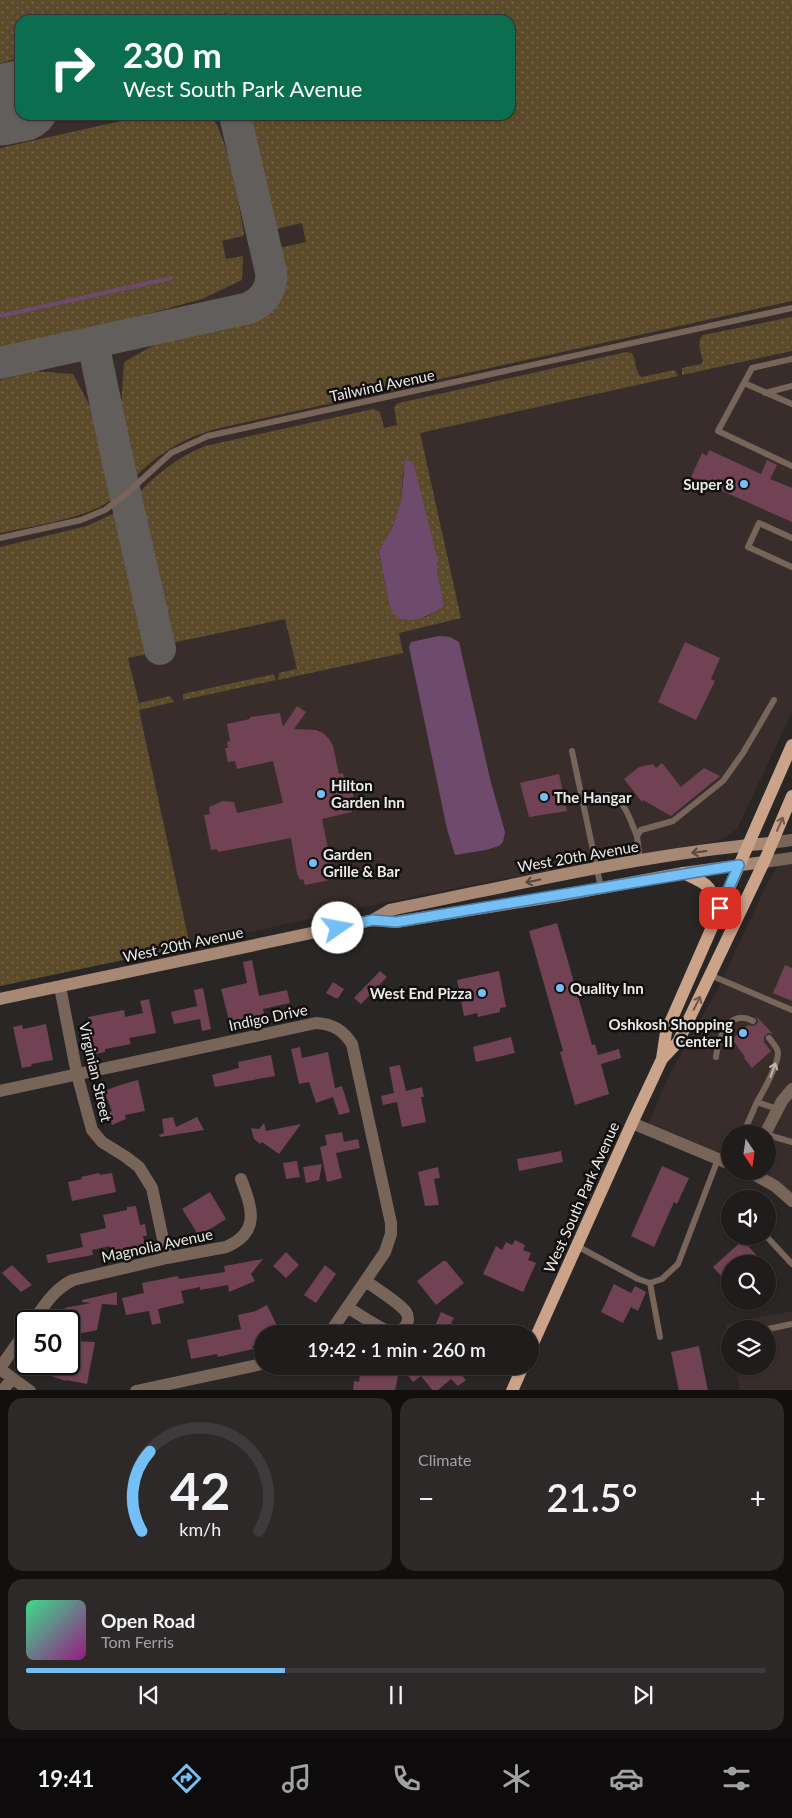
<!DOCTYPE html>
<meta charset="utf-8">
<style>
:root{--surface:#201c1c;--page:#2d2929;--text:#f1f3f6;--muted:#a2a1a3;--line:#3d3a3b;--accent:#74c0f6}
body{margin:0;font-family:Lato,sans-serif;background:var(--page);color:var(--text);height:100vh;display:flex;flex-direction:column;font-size:19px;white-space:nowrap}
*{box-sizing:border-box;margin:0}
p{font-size:16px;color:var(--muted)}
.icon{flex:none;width:28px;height:28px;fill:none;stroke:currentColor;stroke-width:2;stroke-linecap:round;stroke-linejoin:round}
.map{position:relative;height:1390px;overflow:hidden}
.side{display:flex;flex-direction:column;gap:8px;padding:8px;background:#120f0f;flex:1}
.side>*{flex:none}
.hud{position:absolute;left:15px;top:15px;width:500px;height:105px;border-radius:15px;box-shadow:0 1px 4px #0004,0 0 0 1px var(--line);background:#0b6e4f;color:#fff;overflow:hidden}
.needle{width:32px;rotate:167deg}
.buttons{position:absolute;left:721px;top:1125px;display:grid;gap:10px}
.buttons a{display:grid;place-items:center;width:55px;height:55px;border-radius:50%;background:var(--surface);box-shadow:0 1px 4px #0004,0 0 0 1px var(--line);font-size:25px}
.speed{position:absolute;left:15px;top:1310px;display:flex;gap:10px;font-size:25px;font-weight:700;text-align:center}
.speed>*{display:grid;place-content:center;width:65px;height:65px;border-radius:50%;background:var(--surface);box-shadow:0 1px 4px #0004,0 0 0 1px var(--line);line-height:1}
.speed .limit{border:2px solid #111;border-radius:8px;background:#fff;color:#111}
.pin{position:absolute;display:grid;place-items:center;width:42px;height:42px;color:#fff;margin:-21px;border-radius:10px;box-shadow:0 2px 8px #0006}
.me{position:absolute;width:55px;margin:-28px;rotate:78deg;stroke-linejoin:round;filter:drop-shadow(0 0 4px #0008)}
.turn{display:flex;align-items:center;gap:18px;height:105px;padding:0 25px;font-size:22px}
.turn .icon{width:65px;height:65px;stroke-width:2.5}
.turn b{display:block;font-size:35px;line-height:42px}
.big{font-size:38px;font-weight:600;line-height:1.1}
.side .card{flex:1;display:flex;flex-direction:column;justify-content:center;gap:8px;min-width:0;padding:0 18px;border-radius:15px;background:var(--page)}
.side .dial{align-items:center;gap:0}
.dial svg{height:130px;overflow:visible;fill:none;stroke:var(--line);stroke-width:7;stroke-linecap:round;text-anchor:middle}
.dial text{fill:var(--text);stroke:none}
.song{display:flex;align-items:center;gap:15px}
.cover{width:60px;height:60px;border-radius:8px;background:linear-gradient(135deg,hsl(150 70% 55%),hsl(310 70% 35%))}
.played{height:5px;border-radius:2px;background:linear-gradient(90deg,var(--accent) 35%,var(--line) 35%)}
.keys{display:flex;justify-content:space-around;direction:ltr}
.heat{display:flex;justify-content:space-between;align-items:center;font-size:28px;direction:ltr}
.side .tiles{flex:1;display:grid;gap:8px;grid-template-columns:1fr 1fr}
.card:last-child{grid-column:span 2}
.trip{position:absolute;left:254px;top:1325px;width:285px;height:50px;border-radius:25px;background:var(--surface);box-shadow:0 1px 4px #0004,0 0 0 1px var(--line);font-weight:600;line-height:50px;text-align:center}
.tab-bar{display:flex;height:80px;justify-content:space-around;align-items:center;background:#0d0b0b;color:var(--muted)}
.tab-bar .icon{width:35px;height:35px}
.tab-bar .active{color:var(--accent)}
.tab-bar b{font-size:22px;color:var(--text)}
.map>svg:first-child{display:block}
</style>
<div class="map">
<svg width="792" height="1391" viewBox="0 0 792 1391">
<defs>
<pattern id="grass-dots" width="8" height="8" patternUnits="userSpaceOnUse" patternTransform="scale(1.25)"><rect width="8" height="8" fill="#5b4b2a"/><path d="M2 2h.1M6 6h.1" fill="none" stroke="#736549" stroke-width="1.8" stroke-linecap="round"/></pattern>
</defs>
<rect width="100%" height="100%" fill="#2a2625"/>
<path fill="#392d2c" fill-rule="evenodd" d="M0,0H792V712L737,829L723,839L713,842L498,880L383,903L0,986ZM20,20H510V115H20Z
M792,858V1201L748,1171H768V1134H730V1164L646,1129L668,1077L718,989L762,894L781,859Z
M792,1311V1390H740L735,1366H768V1329H730V1342L726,1324Z"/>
<path fill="url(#grass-dots)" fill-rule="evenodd" d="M0,0H792V301L215,429C180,440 159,453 133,479L121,406L124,362L159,342L254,321C273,311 285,298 286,275C286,267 281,256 279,248L306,242L302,223L276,229L250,115H510V20H228L226,13L193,20H20V58L0,63Z
M148,115H212C231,151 237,194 244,234L243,236L222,241L226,259L243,256L242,280L202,299L107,325L0,349V148Z
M792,317V351L682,375V368L701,364L703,361C701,352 696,342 703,335Z
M626,352L632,353C636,360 635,371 641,377L675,370L678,376L420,433L461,618L399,633L403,653L278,680L279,673L297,669L285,619L167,644L136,496C156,474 178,457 205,446L373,409L380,412L384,428L397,425L394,407L399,403ZM403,470L420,494L438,561C434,574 444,592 443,607L426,617L389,605L379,550L392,528L401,501Z
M34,371L73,374L92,410L116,496C93,518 31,526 0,533V380Z
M119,511L152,653L128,658L139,703L170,696L174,702L139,710L190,946L0,986V547L87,526Z
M274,674L276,680L183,700V694Z"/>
<path fill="#6e4b6d" d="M405,460L413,462L438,561C434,573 444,592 443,607C428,616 415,623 397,618L389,605L379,550L392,528L401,501Z
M439,636L450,637L459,642L491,783L505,832L503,842L499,846L486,850L455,855L447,829L409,647L411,642Z"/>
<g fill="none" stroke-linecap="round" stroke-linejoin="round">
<path stroke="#6e4b6d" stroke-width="4" d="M0,316L171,278"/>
<path stroke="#615e5c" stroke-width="32" d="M93,343L116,453L160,649
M0,363L249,308C264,301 273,289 271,272L235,115"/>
<path stroke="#615e5c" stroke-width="81" d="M0,105L20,101"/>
</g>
<path fill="#714253" d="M709,450L761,474L767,460L777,465L770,479L792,488V522L691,477L702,453L707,456Z
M685,642L720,658L711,679L715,681L696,720L658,702Z
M297,706L306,712L294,729L316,730L323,733L329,739L333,746L339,774L343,773L345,781L350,780L355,803L350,804L352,812L322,819L333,873L329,874L330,880L305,885L303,879L300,880L297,873L291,838L218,852L217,849L211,850L204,815L210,814L209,807L223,801L234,802L237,813L283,803L273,761L237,769L235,761L228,762L225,748H228L227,742L230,741L227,724L250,719V717L280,713L283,727Z
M662,763L681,787L704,768L720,776L671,816L643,800L642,802L624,779L639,767L653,764L656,768Z
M559,774L567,811L529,817L520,783Z
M557,923L592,1045L595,1044L598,1055L619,1049L621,1058L601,1064L609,1094L575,1105L560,1052L563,1051L529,931Z
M252,960L259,996L287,990L290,1003L263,1009L265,1017L230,1024L221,989L247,983L243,962Z
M785,965L792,968V1001L773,993Z
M380,971L387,977L361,1004L354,998Z
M499,971L506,1007L500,1008V1012L478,1017L477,1013L464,1016L457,980Z
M333,982L344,989L338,998H335L326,993Z
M203,988L211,1029L202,1031L200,1019L174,1024L171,1012L197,1006L194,990Z
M149,999L156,1033L129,1038L131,1044L105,1049V1052L95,1054L88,1017L124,1010L125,1017L143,1013L140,1001Z
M756,1017H757L773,1034L768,1033L764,1037V1042L771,1051L752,1068L744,1058L745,1057L732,1039L748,1025L753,1026L757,1024L758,1021Z
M46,1024L53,1060L31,1064L32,1066L22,1068L13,1027L22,1025L23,1029Z
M511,1037L515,1053L476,1062L473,1047Z
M300,1047L302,1058L328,1052L335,1088L342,1086L350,1112L339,1115L333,1097L316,1103L309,1082L299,1084L291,1049Z
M271,1055L275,1076L215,1087L212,1075L239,1068L238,1062Z
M400,1065L406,1091L422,1087L424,1097H421L426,1122L402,1127L397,1102L383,1105L381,1096L394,1093L389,1067Z
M138,1080L145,1111L125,1115L126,1119L112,1125L108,1113L112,1111L104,1091L120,1085Z
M173,1117L176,1127L197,1117L204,1130L160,1137L159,1135L164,1133L162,1119Z
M264,1123L266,1131L301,1124L279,1154L262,1142L260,1144L254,1139L251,1128L259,1129Z
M342,1132L344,1142L358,1139L360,1148L336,1153L342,1178L327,1182L320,1147L327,1145L325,1135Z
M561,1151L563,1162L519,1171L517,1159Z
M297,1161L300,1177L286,1179L283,1163Z
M322,1164L319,1180L306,1183L303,1167Z
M662,1166L689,1178L677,1204L674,1202L654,1247L631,1236Z
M438,1167L440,1178L434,1179L439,1205L425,1206L418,1172Z
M99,1173L100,1175L112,1173L116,1192L72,1201L68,1182L82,1179L81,1177Z
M210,1192L226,1219L199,1236L182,1209Z
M136,1206L140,1225L145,1224L147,1236H143L146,1248L112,1255L110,1246L92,1250L93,1255L48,1263L46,1255L83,1247L80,1234L106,1228L103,1215L127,1210V1207Z
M515,1240L525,1245L523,1250L531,1253L528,1260L536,1263L523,1292L483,1274L496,1246L502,1250L506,1242L512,1245Z
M743,1240L764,1264H730V1286L713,1267Z
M286,1252L299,1265L286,1278L273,1266Z
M263,1259L251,1274L255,1281L229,1292L228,1285L200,1290V1287L181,1291L184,1303L158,1309L161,1323L152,1325L149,1311L126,1315L122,1298L144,1293L142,1283L178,1276L179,1279L225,1272L224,1266Z
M443,1261H446L464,1283L436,1305L417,1281Z
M12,1265L32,1285L21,1292L2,1273Z
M325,1265L336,1274L316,1303L304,1295Z
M614,1284L631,1293L635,1286L646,1292L638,1311L631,1307L623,1323L601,1312Z
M117,1292V1305L102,1304L97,1330L73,1335L70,1324L74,1314L64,1308L91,1303L82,1302V1300Z
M267,1305L281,1334H258L260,1344L252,1346L253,1349L218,1357L217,1354L191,1359L187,1340L241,1329L238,1315L256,1311Z
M441,1312L454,1318L451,1323L474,1334H451L435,1326Z
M74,1341L95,1342L87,1384L66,1380V1381L51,1376L56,1364H69V1350L77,1353Z
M699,1346L708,1391H679L671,1352Z
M361,1366H400L395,1391H353L354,1381L359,1382Z
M400,1366H454L466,1380L458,1386L451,1379L437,1391H433L421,1376L413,1382Z"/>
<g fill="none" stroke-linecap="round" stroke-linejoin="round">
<path stroke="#786559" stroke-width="6" d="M792,359L752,368L718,431L792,466
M744,383L792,404
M765,393L792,386
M0,538L81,520L105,510L126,494L171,453L208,436L792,308
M792,538L759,523L748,547L792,567
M572,751L601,888
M582,800C590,798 599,796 607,795C624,795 631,823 637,836
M640,861L637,836L641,830L673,821L723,781L743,753L774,700
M710,975L792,1010
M716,1057C718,1038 729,1008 753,1021
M757,1102C763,1092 779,1063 778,1052C777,1047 772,1042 769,1038
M743,1134L757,1102L777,1109
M768,1135L792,1142
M766,1236L792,1264
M577,1246L638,1279L650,1283L662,1279L678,1264L718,1159
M650,1283L660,1337
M768,1329L792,1324
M768,1354L769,1363"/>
<path stroke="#786559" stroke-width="12" d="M60,987L77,1074L92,1130L102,1142L126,1157L139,1167L152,1188L167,1258
M0,1091L316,1023C333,1024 343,1030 352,1044L391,1223V1234L385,1252L329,1334
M632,1123L730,1164
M765,1134L782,1101L792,1089
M748,1171L775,1186L792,1201
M348,1308C361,1315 375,1326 388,1331C400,1336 413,1323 406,1312C400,1303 375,1288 366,1281
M33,1321C45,1305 54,1289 73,1280L167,1258L226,1247C261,1232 252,1208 241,1179
M0,1368L26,1331
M0,1369L30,1391
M2,1391L12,1379
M136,1391L262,1364"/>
<path stroke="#786559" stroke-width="12" d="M771,843L792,840
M764,862L792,858"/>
<path stroke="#a68874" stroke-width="12" d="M373,920L390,910C516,885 642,854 771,843
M0,999L373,920L396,922L558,896L683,873L764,862"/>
<path stroke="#caa389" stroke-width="12" d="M683,873C707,884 715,885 714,914
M662,1059L678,1042L764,862L792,796
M530,1350L632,1123L662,1059L666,1032L792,745
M512,1391L523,1366"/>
</g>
<defs><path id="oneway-shaft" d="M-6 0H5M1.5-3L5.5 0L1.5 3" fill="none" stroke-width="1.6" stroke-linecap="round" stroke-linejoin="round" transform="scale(1.25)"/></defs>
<g stroke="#6e594c">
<use href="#oneway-shaft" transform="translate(780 824) rotate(-66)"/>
<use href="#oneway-shaft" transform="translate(697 1003) rotate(-64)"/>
</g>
<g stroke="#55453c">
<use href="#oneway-shaft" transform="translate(699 852) rotate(172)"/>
<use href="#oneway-shaft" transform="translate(533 881) rotate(169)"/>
</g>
<use stroke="#beb5b0" href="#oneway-shaft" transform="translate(773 1070) rotate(-70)"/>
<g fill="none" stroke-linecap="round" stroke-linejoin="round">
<g stroke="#4b7da0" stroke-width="12">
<path id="route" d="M338,928L373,920L396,922L739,865L720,908"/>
</g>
<use href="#route" stroke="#74c0f6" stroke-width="9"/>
</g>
<g fill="#74c0f6" stroke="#120f0f" stroke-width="2">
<circle cx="744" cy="484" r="5"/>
<circle cx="321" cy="794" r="5"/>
<circle cx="544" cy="797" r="5"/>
<circle cx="313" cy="863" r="5"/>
<circle cx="560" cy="988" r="5"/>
<circle cx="482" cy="993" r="5"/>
<circle cx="743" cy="1033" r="5"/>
</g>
<g text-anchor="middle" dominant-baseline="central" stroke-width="5" stroke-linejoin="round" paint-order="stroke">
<g font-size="15" fill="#edeaea" stroke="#120f0f">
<text transform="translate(382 385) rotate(-12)">Tailwind Avenue</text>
<text transform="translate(578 856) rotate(-10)">West 20th Avenue</text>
<text transform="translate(183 944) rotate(-12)">West 20th Avenue</text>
<text transform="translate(268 1017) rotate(-12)">Indigo Drive</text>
<text transform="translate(96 1072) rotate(77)">Virginian Street</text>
<text transform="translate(581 1197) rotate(-66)">West South Park Avenue</text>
<text transform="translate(157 1245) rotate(-12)">Magnolia Avenue</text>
</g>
<g font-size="15" font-weight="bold" fill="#edeaea" stroke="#120f0f" text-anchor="start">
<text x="734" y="484" text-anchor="end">Super 8</text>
<text x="331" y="785">Hilton<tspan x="331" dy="17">Garden Inn</tspan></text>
<text x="554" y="797">The Hangar</text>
<text x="323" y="854">Garden<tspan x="323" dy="17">Grille &amp; Bar</tspan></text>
<text x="570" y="988">Quality Inn</text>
<text x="472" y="993" text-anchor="end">West End Pizza</text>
<text x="733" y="1024" text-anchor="end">Oshkosh Shopping<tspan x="733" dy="17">Center II</tspan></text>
</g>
</g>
</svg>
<div class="buttons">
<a><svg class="needle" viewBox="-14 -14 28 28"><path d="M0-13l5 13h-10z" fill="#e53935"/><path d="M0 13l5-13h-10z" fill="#a2a1a3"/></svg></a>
<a><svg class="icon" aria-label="sound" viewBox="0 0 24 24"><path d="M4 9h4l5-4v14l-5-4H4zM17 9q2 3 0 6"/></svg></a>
<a><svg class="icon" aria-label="search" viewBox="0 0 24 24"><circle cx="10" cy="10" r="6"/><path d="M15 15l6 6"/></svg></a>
<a><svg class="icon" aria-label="layers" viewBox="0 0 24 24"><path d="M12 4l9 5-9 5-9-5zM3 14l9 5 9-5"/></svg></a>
</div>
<div class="speed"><div class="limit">50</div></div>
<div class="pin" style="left:720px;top:908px;background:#d93025"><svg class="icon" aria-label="arrive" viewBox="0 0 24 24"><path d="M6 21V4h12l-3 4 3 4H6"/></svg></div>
<svg class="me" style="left:338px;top:928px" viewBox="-20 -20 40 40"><circle r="19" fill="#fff"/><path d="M0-13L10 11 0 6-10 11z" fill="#74c0f6"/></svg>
<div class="trip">19:42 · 1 min · 260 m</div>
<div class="hud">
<div class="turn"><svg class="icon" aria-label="right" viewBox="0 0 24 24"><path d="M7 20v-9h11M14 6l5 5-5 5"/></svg><div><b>230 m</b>West South Park Avenue</div></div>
</div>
</div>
<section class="side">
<div class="tiles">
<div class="card dial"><svg viewBox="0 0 100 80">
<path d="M14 69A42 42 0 1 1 86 69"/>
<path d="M14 69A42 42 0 0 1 19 20" stroke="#74c0f6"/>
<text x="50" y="56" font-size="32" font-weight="700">42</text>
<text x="50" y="72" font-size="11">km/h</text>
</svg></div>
<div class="card"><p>Climate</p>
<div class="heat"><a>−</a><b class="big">21.5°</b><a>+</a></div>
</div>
<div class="card">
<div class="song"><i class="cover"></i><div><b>Open Road</b><p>Tom Ferris</p></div></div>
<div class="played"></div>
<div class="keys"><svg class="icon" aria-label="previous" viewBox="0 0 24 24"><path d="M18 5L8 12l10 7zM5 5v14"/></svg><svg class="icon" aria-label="pause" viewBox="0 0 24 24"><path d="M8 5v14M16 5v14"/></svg><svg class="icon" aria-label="next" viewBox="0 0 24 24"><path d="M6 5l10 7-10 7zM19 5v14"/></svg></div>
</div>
</div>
</section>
<nav class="tab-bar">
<b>19:41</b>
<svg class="icon active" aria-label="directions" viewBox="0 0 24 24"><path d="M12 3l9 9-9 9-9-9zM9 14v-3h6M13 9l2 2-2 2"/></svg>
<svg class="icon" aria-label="music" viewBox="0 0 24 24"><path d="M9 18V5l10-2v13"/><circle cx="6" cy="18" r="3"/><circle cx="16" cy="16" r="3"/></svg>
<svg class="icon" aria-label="phone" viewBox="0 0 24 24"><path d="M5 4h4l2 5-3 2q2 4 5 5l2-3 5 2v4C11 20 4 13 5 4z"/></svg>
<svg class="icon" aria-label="climate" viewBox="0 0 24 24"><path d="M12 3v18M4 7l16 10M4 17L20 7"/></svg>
<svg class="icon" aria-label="car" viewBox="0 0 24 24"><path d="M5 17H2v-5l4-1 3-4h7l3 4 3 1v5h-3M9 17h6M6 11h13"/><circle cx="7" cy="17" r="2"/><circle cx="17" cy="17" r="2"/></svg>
<svg class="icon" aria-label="filters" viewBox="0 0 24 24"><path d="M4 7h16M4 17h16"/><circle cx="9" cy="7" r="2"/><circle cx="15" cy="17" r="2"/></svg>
</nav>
